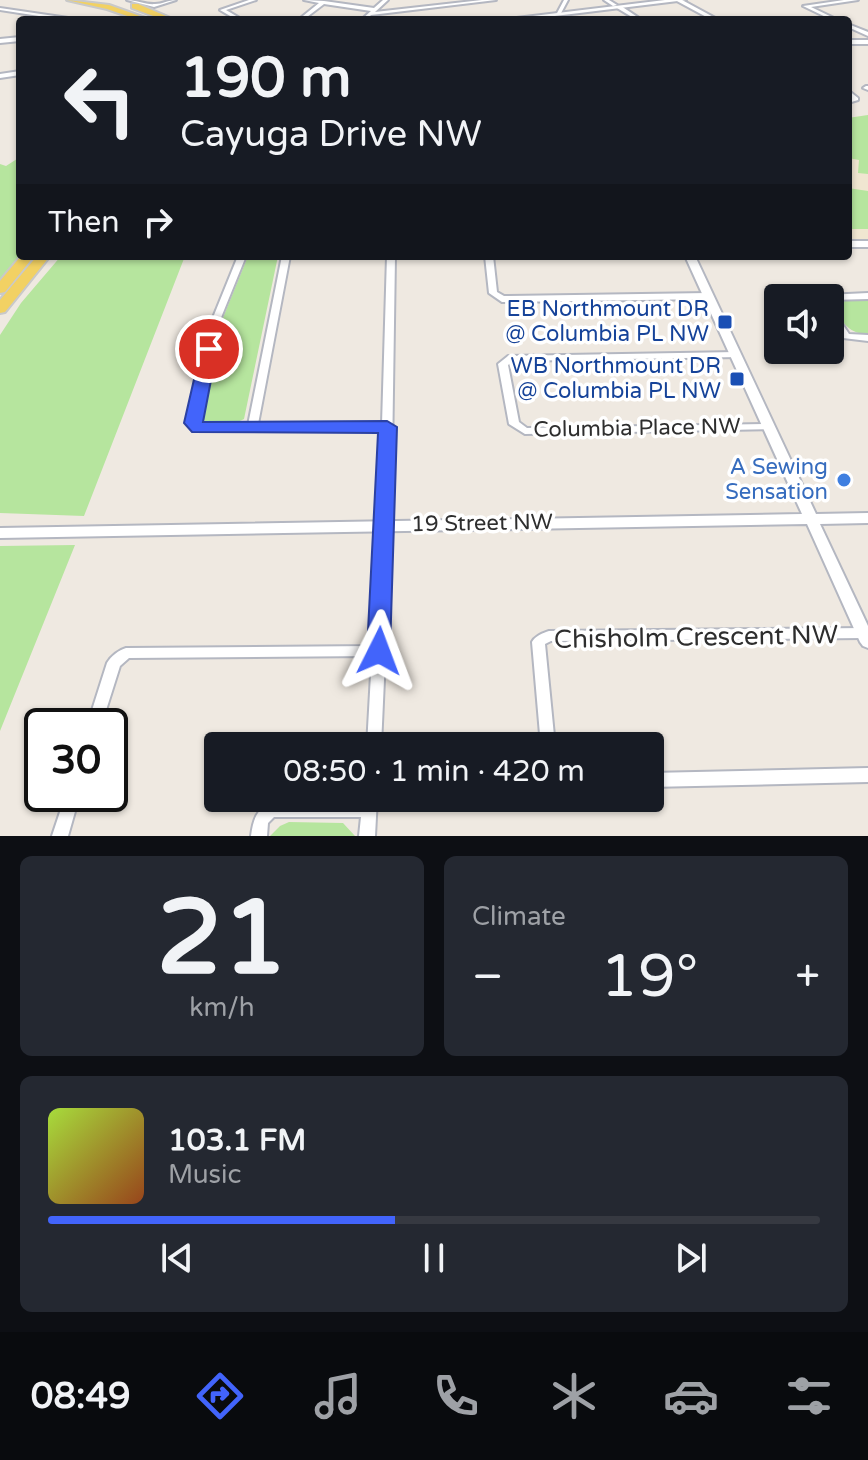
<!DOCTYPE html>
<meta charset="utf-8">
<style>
:root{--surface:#171b24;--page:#242831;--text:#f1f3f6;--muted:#9ea1a6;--line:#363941;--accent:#4264fb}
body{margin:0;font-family:"Varela Round",sans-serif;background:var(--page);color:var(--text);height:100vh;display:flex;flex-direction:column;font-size:30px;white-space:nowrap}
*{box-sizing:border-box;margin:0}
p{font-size:26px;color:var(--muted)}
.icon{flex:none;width:44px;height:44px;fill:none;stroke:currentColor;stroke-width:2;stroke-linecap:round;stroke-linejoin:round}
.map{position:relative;height:836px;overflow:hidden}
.details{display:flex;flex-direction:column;gap:20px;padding:20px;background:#0d0f14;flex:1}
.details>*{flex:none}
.guide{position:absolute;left:16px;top:16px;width:836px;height:244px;border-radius:8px;box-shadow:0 2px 6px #0004;background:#171b24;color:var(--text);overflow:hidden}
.tools{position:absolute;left:764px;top:284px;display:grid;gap:16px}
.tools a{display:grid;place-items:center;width:80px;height:80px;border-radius:8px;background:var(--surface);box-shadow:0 2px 6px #0004;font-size:40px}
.speed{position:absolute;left:24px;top:708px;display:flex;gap:16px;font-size:40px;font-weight:700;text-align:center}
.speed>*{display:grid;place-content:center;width:104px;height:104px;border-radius:50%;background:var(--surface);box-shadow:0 2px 6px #0004;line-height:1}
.speed .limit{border:4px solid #111;border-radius:12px;background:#fff;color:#111}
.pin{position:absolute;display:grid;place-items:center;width:68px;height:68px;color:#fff;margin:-34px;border:4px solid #fff;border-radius:50%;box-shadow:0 2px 8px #0007}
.me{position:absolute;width:88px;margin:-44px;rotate:3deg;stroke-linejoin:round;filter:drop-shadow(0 0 6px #0008)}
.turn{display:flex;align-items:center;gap:28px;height:168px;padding:0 32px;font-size:36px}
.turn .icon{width:104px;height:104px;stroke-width:2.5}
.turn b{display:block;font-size:56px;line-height:68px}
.then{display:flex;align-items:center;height:76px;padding:0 32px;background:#0003;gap:16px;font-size:30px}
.big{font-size:60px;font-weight:600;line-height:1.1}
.details .card{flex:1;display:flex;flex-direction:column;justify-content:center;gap:12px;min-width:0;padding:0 28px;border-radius:12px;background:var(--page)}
.details .dial{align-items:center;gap:0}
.dial b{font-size:104px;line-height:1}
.song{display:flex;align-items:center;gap:24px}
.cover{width:96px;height:96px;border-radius:12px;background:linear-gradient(135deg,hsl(80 70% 55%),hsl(20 70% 35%))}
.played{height:8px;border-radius:4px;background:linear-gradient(90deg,var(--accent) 45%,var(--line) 45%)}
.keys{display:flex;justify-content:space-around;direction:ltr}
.heat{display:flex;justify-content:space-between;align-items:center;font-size:44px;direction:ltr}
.details .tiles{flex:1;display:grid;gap:20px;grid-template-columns:1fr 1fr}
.card:last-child{grid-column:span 2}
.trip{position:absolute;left:204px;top:732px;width:460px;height:80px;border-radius:8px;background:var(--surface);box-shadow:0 2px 6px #0004;font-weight:600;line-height:80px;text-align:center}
.tab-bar{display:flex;height:128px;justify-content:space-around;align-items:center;background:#090b0e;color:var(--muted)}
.tab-bar .icon{width:56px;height:56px}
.tab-bar .current{color:var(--accent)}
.tab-bar b{font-size:36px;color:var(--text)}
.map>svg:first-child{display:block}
</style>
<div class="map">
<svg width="868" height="836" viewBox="0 0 868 836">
<rect width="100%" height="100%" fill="#efe9e1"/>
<path fill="#f0e6d1" d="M868,115V239H848V118Z"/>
<path fill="#b6e59e" d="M868,115V174L858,173L859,160L848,158V118Z
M20,157V256H24L0,283V164L6,166Z
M848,188L868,191V229H848Z
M61,256H185L84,516L0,513V335L21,303Z
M248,256H278L244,419C232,425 213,427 202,419L220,325Z
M868,299V334C849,335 838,319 834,302Z
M75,545L0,731V546Z
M289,822L343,823L355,836H270L280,826Z"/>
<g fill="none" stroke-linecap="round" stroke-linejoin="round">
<g stroke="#b4b7c1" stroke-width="4">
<path id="minor" d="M127,0C136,0 146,5 155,4C163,4 168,0 176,0L154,7Z
M249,0H256L226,10L243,20H237L220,10Z
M304,0L324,1L374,8L383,0H388L375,12L482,0H496L371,15L366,20H361L371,11L324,4L303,20H298L319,3Z
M564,0H568L560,15H556Z
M604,0H609L617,5L613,6Z
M844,0H858L811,7L838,20H832L803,6Z
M619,6H621L642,20H637L617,8Z
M0,8L75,19L77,20H65L0,10Z
M848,24L868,32V36L848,27Z
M20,37V41L0,43V39Z
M848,40H868V44H848Z
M866,86H868V90L863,88Z
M848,90L858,98V100L848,103V99L852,98L848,95Z
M238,256H246L218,325L198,422L201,425H248L282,256H290L258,424H382L387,256H395L391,525L381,746H367L372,656L129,658L120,666L101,726H87L107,663C111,656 119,650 126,648L373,646L379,525L382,430L199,431L195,430L188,423L210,325Z
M485,256H493L497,292L504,296L708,293L712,296L708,299L502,302L489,293Z
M868,293V299L830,300V298H822L826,295Z
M830,309L833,310L849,334L868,335V341L843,338L830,319Z
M736,352L741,355L739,357L513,361L508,365L519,422L527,428L768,424L772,425L773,427L772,429L525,434L509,424L498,364L508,356Z
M864,628L868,629V637L864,638L551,641L545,644L555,746H541L532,642C535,636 543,633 549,631Z
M868,768V782L650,787V773Z
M66,794H80L68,836H52Z
M363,798H377L375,836H359L361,817H274L268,823L267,836H251C253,821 256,809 271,803H362Z"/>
</g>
<g stroke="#b4b7c1" stroke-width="4">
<path id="tertiary" d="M675,0H682L719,20H712Z
M848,241H868V247H848Z
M685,256H695L816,514L868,513V523L820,524L868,626V648L863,646L860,642L807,524L0,538V528L802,514Z"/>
</g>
<g stroke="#b4b7c1" stroke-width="4">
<path id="secondary" d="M665,0H686L522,20H500Z
M20,71V75L0,78V74Z"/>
</g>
<g stroke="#c9c9c9" stroke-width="4">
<path id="primary" d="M67,0L109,5L151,20H139L107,9Z
M132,4H138L175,20H164L132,8Z
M21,256H34L5,292L0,293V281Z
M37,256H50L5,312L0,313V300Z"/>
</g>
<use href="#minor" fill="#fff" fill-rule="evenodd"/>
<use href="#tertiary" fill="#fff" fill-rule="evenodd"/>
<use href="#secondary" fill="#fff" fill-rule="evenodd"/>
<use href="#primary" fill="#f2d163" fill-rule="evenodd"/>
</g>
<path fill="#4264fb" stroke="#2b41a3" stroke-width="2" d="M209,344L217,349L203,422L387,421L397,427L390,651L387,657L379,660L370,657L367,651L378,433L192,432L184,423L201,349Z"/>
<g fill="#1a4fb4" stroke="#fff" stroke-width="3">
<rect x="717" y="314" width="16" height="16" rx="4"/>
<rect x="729" y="371" width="16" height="16" rx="4"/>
</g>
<circle fill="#3f7fe0" stroke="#fff" stroke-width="3" cx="844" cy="480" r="8"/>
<g text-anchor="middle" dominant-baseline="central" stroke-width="7" stroke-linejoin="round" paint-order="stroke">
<g font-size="22" fill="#164399" stroke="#fff" text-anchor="end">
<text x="709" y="309">EB Northmount DR<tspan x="709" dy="25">@ Columbia PL NW</tspan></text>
<text x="721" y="366">WB Northmount DR<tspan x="721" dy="25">@ Columbia PL NW</tspan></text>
</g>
<g font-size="22" fill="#2e2e2e" stroke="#fff">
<text transform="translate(637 428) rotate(-1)">Columbia Place NW</text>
<text transform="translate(482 523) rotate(-1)">19 Street NW</text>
</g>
<g font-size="22" fill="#366cbe" stroke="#fff" text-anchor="end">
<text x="828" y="467">A Sewing<tspan x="828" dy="25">Sensation</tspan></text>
</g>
<g font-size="26" fill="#2e2e2e" stroke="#fff">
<text transform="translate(696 637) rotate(-1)">Chisholm Crescent NW</text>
</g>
</g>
</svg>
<div class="tools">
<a><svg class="icon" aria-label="sound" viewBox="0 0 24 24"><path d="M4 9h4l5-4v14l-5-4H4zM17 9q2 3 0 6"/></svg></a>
</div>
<div class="speed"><div class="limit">30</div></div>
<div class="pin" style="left:209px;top:349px;background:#d93025"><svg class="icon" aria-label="arrive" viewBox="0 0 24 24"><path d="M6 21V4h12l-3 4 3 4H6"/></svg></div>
<svg class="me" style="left:379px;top:651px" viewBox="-20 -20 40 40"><path d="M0-17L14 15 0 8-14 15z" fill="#4264fb" stroke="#fff" stroke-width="4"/></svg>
<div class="trip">08:50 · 1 min · 420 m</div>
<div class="guide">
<div class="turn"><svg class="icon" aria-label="left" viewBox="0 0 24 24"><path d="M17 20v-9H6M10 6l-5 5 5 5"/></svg><div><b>190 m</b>Cayuga Drive NW</div></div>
<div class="then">Then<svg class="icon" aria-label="right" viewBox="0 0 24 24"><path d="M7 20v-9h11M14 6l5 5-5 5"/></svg></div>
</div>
</div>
<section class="details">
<div class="tiles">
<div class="card dial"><b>21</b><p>km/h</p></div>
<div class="card"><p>Climate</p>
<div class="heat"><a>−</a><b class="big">19°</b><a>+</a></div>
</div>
<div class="card">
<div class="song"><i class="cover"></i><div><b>103.1 FM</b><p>Music</p></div></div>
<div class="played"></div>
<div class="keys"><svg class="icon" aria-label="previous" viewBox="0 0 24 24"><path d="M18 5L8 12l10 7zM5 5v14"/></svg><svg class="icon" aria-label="pause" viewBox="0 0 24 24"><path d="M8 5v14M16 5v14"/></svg><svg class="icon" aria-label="next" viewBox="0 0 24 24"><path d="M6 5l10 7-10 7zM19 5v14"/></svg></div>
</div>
</div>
</section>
<nav class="tab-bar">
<b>08:49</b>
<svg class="icon current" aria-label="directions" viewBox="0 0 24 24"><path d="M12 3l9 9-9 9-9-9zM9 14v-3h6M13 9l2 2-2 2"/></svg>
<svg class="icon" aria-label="music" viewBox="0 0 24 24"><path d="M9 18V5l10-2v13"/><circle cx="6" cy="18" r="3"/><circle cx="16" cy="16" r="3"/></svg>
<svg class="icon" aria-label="phone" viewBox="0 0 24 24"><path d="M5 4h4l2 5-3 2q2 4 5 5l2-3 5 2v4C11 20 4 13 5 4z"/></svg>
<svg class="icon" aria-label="climate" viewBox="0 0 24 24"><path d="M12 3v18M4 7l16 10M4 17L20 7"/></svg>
<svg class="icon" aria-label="car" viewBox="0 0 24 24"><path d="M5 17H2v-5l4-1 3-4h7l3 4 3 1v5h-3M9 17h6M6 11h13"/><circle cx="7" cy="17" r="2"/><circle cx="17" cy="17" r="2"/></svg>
<svg class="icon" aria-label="filters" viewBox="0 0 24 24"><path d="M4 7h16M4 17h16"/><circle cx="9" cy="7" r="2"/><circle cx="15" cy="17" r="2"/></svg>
</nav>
